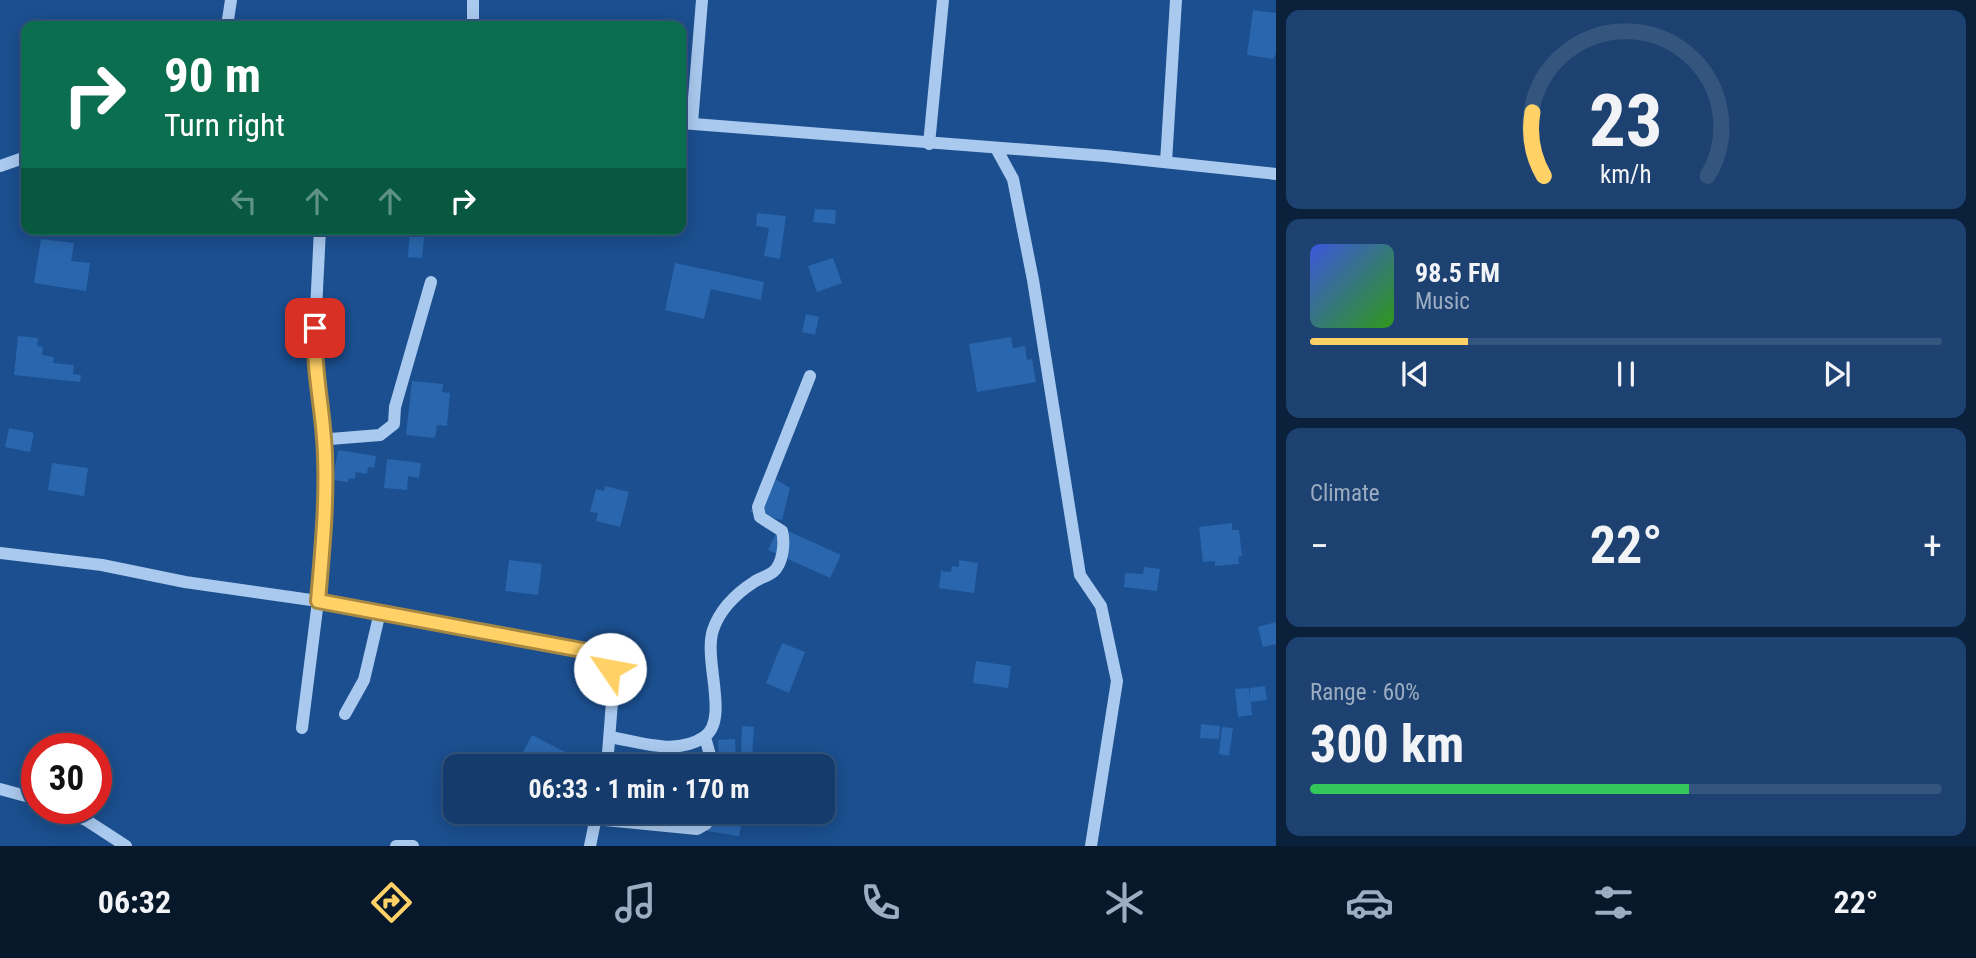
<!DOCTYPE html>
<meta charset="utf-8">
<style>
:root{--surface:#143b6b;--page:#1d4271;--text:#f1f3f6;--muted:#9dadc1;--line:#33557e;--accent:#ffd166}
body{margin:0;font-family:"Roboto Condensed",sans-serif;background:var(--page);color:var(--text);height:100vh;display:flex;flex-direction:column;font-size:26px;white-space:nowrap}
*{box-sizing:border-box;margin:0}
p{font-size:23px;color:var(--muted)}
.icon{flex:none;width:38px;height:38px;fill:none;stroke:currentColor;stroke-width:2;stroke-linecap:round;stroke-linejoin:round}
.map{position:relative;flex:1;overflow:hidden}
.sheet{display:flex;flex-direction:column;gap:10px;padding:10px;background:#0b203b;width:700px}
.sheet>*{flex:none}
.top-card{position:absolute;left:21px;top:21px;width:665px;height:214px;border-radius:14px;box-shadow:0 4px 18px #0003,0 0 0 2px var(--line);background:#0b6e4f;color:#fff;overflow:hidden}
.speed{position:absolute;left:21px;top:733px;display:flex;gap:14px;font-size:35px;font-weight:700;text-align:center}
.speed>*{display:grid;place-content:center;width:91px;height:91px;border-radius:50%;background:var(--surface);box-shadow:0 4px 18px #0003,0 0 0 2px var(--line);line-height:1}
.speed .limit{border:10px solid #d22;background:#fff;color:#111}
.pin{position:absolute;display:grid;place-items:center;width:60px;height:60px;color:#fff;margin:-30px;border-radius:14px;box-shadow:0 4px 10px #0006}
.me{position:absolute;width:77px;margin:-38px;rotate:303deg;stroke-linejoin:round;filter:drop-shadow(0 0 5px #0008)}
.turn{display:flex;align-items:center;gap:24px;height:147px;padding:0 28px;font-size:32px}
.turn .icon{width:91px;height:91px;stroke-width:2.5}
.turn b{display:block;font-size:49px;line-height:60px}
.lanes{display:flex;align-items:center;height:66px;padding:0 28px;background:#0003;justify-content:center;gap:35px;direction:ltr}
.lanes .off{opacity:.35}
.big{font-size:52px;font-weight:700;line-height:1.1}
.sheet .widget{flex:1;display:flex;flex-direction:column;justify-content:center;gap:10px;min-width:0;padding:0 24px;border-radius:14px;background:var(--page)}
.sheet .dial{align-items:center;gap:0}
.dial svg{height:182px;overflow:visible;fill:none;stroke:var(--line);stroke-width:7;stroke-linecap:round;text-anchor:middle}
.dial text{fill:var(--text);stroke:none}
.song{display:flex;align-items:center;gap:21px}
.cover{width:84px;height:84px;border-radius:10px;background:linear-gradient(135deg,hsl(230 70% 55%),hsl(110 70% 35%))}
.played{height:7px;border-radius:4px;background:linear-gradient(90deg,var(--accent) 25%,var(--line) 25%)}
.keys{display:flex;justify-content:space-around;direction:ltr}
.heat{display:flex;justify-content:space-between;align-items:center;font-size:38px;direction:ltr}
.charge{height:10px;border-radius:5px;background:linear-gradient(90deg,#34c759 60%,var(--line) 0)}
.trip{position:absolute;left:443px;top:754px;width:392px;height:70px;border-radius:14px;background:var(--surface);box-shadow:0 4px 18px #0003,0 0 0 2px var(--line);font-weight:700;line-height:70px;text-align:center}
.tabs{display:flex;height:112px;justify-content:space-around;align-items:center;background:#08182b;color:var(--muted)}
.tabs .icon{width:49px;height:49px}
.tabs .current{color:var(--accent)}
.tabs b{font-size:32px;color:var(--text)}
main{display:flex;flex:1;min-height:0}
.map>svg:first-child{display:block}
</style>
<main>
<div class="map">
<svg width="1276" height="846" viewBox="0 0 1276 846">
<rect width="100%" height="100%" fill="#1b4f8f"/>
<path fill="#2a66ad" d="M1253,10L1276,13V54L1273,59L1247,55Z
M815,209L836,210L835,224L813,222Z
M757,213L786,216L780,259L764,256L769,228L756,226Z
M410,229H425L422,258L408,257Z
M41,239L74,243L71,261L90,263L86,291L34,283Z
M833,258L842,283L817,292L808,266Z
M675,263L764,282L761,300L711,289L704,319L665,310Z
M806,314L819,317L815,335L802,332Z
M18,336L38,338L37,346L43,347L42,355L54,357L53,363L74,365L73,374L81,375L80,382L14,375Z
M1011,337L1013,348L1025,346L1027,360L1032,359L1036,382L977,392L969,344Z
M412,381L443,384L442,392L450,393L447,426L437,425L435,438L406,435Z
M9,428L34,433L30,452L5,447Z
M338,450L376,456L374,468L368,467L367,474L356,472L355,479L349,478L348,482L333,480Z
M387,459L421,463L419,478L408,476L407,490L384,488Z
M52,463L88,468L84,496L48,490Z
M772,477L790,488L782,520L750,512Z
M605,486L629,492L620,527L596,521L598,513L590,512L596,489L604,491Z
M1232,523V530H1239L1242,556L1238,557L1239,564L1215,566V561L1203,562L1199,527Z
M779,527L841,555L830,578L768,550Z
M509,560L542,564L538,595L505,591Z
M959,560L978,563L974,593L939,588L941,571L951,572L952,566L959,567Z
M1144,567L1160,569L1157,591L1124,587L1125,573L1143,574Z
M1276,622V644L1263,647L1258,627Z
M782,643L805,652L789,693L766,683Z
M976,661L1011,666L1008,688L973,683Z
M1265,686L1267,700L1251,702L1252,715L1238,717L1235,689L1249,688L1250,697V688Z
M1201,724L1220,726L1219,739L1200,738Z
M742,726L754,727L752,755H741Z
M1222,727L1233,728L1229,756L1219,754Z
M532,735L571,755L564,766H545L522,754Z
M735,739L736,758L719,759L718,740Z
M678,755L708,757L707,766H677Z
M460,756L499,766H457Z
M710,812H729L728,817L742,820L739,836L707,831Z"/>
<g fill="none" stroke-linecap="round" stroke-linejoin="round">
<path stroke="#a9c9ee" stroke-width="12" d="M473,0V26
M227,26L231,0
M681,123L1106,156L1276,174
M692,123L702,0
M929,144L943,0
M996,148L1013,179L1033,280L1080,575L1101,606L1117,681L1091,846
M1166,162L1176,0
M0,166L26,157
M320,229L314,351L325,449
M0,553L102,565L185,582L318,601L582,650L603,661L614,676L607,766
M345,714L364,680L380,612
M302,728L318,601L326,507V444L330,439L380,435L394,424L395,407L431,282
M610,737C640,742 676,756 704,737C730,720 703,660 713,630C720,609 737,593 754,582C760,578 768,576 773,572C783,564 785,543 782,531L760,517L758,507L810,376
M705,737L713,766
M0,789L37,799
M59,808L86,820L126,846
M595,819L697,829L706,824L711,812
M396,846H413
M590,846L597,812"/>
</g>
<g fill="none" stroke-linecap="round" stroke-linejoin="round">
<g stroke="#a68842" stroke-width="18">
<path id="route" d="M315,328C313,371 324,413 325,456C327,505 322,553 318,601L582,650L603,661L610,669"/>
</g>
<use href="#route" stroke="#ffd166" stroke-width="12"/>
</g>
</svg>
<div class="speed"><div class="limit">30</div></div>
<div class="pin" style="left:315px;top:328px;background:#d93025"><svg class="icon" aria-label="arrive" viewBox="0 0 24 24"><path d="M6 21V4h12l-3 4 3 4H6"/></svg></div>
<svg class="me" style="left:610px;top:669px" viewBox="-20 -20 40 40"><circle r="19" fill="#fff"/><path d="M0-13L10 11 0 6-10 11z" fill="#ffd166"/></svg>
<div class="trip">06:33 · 1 min · 170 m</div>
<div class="top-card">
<div class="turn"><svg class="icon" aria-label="right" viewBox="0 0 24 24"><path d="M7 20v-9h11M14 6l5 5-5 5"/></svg><div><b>90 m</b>Turn right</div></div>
<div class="lanes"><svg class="icon off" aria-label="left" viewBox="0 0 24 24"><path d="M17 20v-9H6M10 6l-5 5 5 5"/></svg><svg class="icon off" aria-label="ahead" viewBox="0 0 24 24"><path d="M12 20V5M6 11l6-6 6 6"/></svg><svg class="icon off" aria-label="ahead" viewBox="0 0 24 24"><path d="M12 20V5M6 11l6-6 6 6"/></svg><svg class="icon" aria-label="right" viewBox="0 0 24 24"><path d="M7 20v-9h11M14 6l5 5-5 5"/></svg></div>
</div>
</div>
<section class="sheet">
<div class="widget dial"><svg viewBox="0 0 100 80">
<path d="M14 69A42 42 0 1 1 86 69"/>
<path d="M14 69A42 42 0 0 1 9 41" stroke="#ffd166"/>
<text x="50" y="56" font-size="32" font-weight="700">23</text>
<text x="50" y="72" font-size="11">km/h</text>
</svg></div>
<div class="widget">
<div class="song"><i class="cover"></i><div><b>98.5 FM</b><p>Music</p></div></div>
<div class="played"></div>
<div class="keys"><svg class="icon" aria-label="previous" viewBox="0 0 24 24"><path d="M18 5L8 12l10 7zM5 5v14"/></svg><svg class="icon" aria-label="pause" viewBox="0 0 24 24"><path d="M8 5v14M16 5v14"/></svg><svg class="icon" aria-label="next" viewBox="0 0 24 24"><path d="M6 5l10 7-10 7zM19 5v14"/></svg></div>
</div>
<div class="widget"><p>Climate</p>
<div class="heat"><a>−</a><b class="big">22°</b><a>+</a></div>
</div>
<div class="widget"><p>Range · 60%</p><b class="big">300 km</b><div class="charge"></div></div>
</section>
</main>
<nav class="tabs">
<b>06:32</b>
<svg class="icon current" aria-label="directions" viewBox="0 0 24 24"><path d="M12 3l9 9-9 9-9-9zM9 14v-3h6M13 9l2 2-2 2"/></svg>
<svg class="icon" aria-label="music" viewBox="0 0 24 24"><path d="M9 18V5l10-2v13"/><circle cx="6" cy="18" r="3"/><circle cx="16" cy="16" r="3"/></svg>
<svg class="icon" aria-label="phone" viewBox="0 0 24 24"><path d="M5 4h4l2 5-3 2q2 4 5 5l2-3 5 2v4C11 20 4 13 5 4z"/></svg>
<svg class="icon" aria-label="climate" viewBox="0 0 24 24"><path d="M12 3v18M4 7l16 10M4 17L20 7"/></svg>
<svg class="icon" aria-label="car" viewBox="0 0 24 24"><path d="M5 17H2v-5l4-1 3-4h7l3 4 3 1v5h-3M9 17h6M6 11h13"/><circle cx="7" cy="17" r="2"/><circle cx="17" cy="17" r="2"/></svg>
<svg class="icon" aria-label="filters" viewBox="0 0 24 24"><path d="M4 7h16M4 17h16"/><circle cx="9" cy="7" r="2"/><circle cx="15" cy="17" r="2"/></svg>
<b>22°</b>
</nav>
